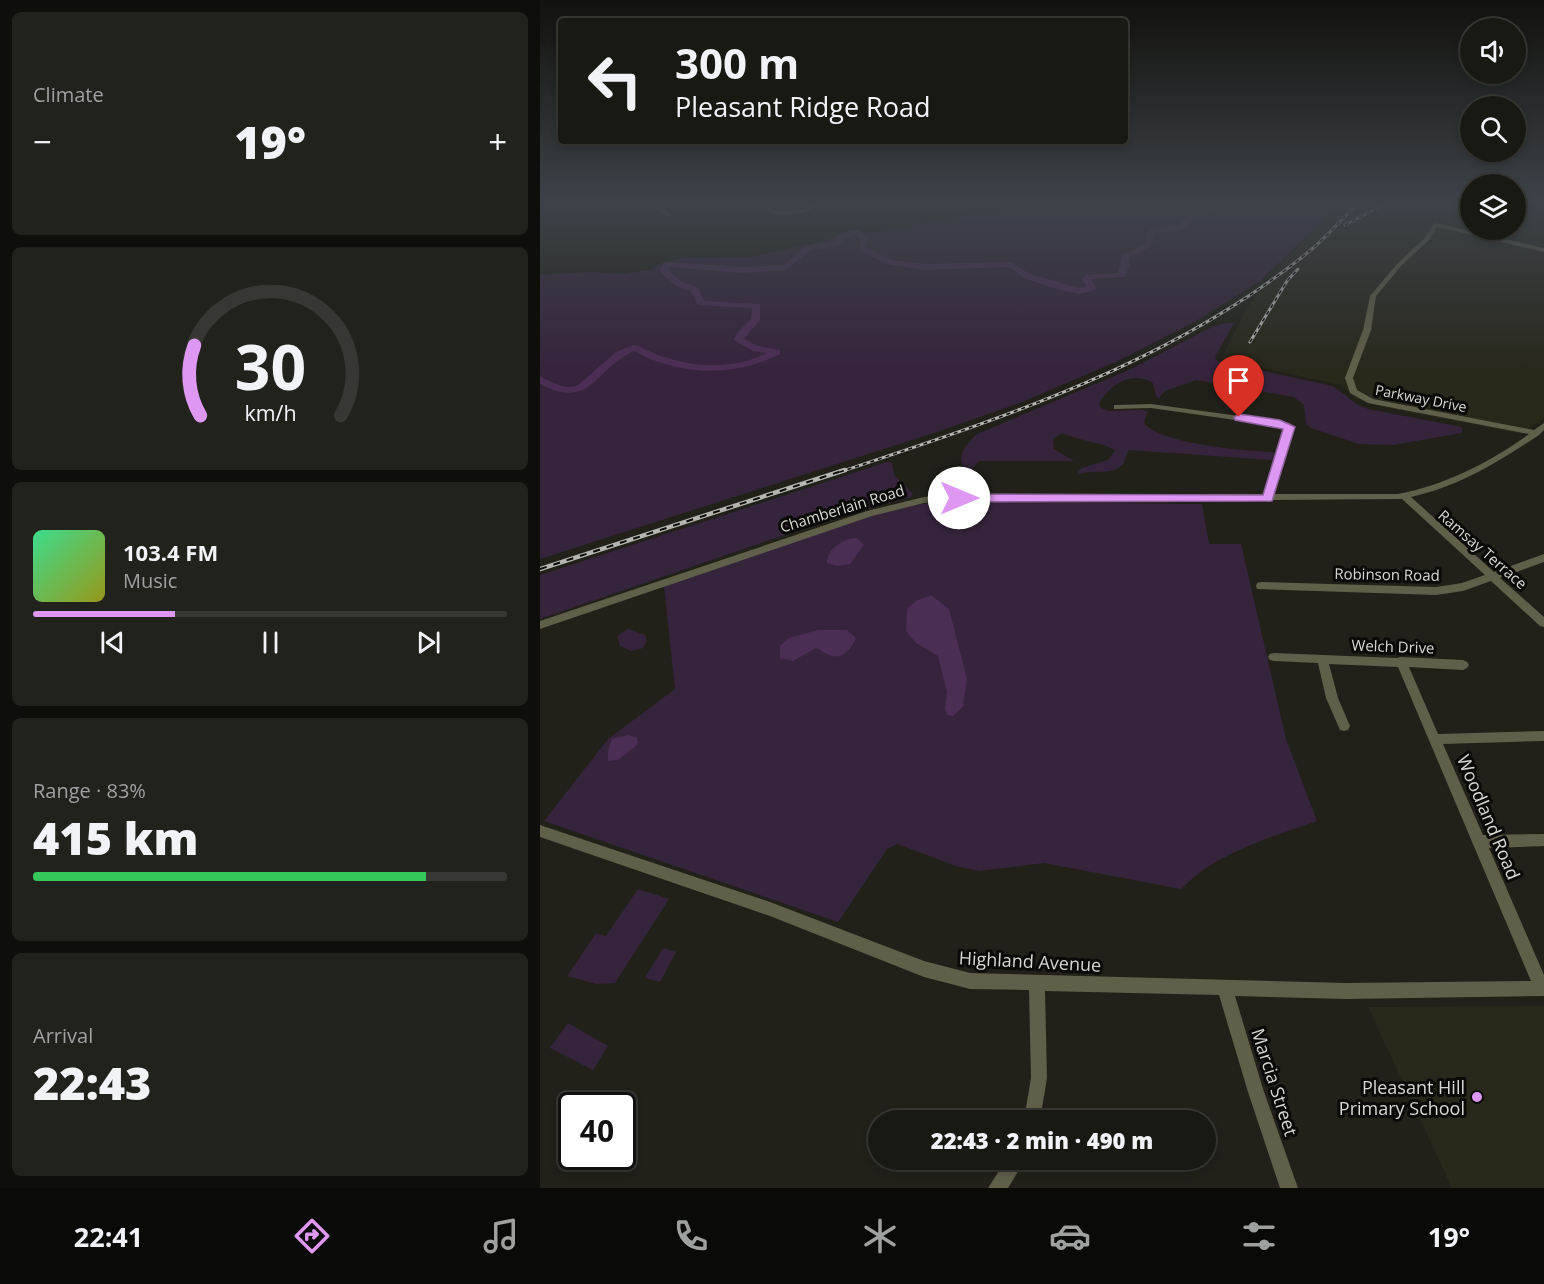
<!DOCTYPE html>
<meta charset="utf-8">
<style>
:root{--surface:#191914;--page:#22221d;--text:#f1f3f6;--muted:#9fa0a0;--line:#373834;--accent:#de98f3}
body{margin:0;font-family:"Open Sans",sans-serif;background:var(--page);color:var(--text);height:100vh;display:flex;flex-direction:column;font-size:22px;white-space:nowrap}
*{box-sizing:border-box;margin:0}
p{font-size:20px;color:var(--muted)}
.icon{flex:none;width:33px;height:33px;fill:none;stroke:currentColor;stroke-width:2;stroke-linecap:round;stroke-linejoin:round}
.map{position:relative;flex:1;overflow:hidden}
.sheet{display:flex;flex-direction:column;gap:12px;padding:12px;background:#0e0e0b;width:540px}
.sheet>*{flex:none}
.banner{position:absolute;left:18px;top:18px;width:570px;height:126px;border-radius:6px;box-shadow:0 3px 9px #0003,0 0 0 2px var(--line);background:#191914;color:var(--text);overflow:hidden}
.fabs{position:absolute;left:920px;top:18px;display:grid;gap:12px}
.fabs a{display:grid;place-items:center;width:66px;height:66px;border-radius:50%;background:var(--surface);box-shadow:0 3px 9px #0003,0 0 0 2px var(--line);font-size:30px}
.speed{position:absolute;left:18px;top:1092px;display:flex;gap:12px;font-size:30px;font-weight:700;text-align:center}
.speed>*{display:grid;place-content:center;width:78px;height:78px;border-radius:50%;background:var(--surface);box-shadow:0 3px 9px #0003,0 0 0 2px var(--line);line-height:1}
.speed .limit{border:3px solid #111;border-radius:9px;background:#fff;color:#111}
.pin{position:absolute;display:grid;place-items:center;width:51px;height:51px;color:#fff;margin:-62px -26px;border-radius:50% 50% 50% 0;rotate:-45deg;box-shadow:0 0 6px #0007}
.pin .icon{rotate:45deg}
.me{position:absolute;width:66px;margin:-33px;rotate:90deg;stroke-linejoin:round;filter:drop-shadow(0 0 4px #0008)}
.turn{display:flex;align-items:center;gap:21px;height:126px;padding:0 18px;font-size:27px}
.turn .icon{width:78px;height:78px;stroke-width:2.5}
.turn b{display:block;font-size:42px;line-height:51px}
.big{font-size:45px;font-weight:800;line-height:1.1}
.sheet .widget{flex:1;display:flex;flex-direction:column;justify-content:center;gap:9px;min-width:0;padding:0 21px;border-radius:9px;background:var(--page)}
.sheet .dial{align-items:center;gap:0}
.dial svg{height:156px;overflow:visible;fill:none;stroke:var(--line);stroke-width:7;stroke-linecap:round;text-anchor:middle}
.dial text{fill:var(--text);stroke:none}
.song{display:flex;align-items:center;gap:18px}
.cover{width:72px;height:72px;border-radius:9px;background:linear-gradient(135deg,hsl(150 70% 55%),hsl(60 70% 35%))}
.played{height:6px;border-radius:3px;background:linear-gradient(90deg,var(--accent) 30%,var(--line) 30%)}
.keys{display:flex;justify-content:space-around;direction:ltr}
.heat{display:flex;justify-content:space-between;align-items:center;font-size:33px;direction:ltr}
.charge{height:9px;border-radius:4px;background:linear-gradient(90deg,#34c759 83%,var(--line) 0)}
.trip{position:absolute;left:328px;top:1110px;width:348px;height:60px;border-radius:30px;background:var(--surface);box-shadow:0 3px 9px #0003,0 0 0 2px var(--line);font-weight:800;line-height:60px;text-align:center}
.dock{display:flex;height:96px;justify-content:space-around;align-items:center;background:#0a0a08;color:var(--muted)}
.dock .icon{width:42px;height:42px}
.dock .current{color:var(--accent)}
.dock b{font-size:27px;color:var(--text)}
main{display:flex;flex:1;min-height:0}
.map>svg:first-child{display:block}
</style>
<main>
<section class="sheet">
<div class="widget"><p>Climate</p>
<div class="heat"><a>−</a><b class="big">19°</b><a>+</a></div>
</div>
<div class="widget dial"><svg viewBox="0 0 100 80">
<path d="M14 69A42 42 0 1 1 86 69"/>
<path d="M14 69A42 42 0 0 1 11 33" stroke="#de98f3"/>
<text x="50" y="56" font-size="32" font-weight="700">30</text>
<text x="50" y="72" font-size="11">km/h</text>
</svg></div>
<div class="widget">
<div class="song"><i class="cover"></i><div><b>103.4 FM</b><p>Music</p></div></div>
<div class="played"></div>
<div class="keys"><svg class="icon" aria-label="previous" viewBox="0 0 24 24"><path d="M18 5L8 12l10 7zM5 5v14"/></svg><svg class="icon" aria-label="pause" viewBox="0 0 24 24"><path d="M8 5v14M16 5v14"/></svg><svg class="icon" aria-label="next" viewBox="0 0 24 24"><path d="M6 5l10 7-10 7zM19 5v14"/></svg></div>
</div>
<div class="widget"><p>Range · 83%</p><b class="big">415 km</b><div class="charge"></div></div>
<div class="widget"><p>Arrival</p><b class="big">22:43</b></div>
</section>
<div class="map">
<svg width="1004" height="1188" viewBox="0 0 1004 1188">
<rect width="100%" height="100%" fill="#21211a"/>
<path fill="#28281b" d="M802,203H930V230H975V203L1004,204V418L982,434L838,406L815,398L801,385L681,359L707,308L730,277Z
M1004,1006V1188H912L828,1007Z"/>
<path fill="#36243c" d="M474,203H802L720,281L658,320L578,361L482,402L397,432L0,559V275L49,272L82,274L110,270L121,263L141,258L212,257L290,239L310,230L335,233L403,218L462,211Z
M686,323H694L675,357L677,361L793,386L818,405L828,409L922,427V433L853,445L819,444L771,428L766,424L764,405L754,397L656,380L625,391L619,398L616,396L613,383C592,370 569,385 559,404L561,408L569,411L603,410L608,412L604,422C616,444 708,451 733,452L735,454L732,460L589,450C585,455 586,460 583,464C572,476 554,469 540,474L538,472L542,468L568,460L575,451C569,443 535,440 522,433L513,439L514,449L534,461H439L433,468L442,491H432C422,463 412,457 437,434L591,369L672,327Z
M347,462H352L354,475L373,494L371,497L291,519L0,619V575Z
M400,502L662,504L669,544H701L746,739L777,821C729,838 677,852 641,889L504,863L439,871L416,866L357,844L347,849L298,922L4,821L68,739L135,689L124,586L338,513L365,506Z
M88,629L105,635L107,641L103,648L91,651L80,646L77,636Z
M98,889L129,899L75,983L56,984L27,976L56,933L66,936Z
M123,948L136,952L120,982L105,978Z
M28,1023L68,1046L53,1070L10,1048Z"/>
<path fill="#4b2e54" d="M317,538L324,545L310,564L297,566L287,563C287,549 303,538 317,538Z
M391,595L409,609L427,679L423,706L413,716L408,715L405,709L407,692L398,656L376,643L366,631L367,609L376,601Z
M278,630H307L316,638C312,648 303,661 289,655C283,653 282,649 276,648L253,661L240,658V646L249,638Z
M89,735L97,738L98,744L78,760L68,761V751L72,739Z"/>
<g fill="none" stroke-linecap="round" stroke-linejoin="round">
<path fill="#4b2e54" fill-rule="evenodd" d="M688,203H702L655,216L645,229L615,234L611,247L589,258V267L584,277L551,279L556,288L555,290L539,294L517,289L484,278L469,267L385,270L346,264L320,251V238L316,235L305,238L298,246L271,250L246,270L202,273L130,267L128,270L141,281L158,288L164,301L220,304V320L204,339L218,346L240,350V354C201,374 158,376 116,361C108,359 102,354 94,351C54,369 52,411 0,384V377C14,382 23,390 37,386L76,352L93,345C104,347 113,354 124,357C157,368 195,369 227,353L213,351L194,340L196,334L211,319L212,308L158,305L151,292L135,285L121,272L120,270L125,262L202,267L244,265L266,246L292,242L299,234L317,230L328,237L327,248L351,260L385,264L471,262L490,274L539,288L547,287L542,280L545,275L578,273L582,255L604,244L609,230L639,225L649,212Z"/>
<path fill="#605f49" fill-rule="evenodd" d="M108,203H115L133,216L128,217Z
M225,203H231L233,210C244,211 255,211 266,208C272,206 274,203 281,203C268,216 245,216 229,212Z
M895,223L1004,248V252L897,227L889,240L862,265L836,296L831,330L813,378L817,390L833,399L994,430L1004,423V430L999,435C960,461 918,487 871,497L954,572L1004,554V562L960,578L1004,617V627L1000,626L951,581L923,591L896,595L717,589L716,586L717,583L721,582L896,587L922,583L945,575L862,499L732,500L728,502L724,500L419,501L384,503L332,516L0,629V621L327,511L384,497L419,495L725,494L746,429L744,427L611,408L574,409V405H577L611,404L750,423L754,429L734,494H858C905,485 950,462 989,434L828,403L810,393L805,378L823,330L830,296L858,263L885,238L893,224Z
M734,653L857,658L861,657L923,660L927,662L929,665L927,668L923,670L869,667L898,734L1004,731V741L903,744L943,835L1004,834V846L949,848L1004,975V996L806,999L695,996L724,1092L758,1188H740L708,1092L679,995L505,991L507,1078L500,1120H484L491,1078L489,990L430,989L384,977L230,916L0,837V825L230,902L384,961L430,973L806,983L991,981L858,667L789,664L798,698L810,726L808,730L804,731L800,730L786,698L778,663L734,661L730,660L728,657L730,654Z
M466,1160H485L468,1188H448Z"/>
<g stroke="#b6b6b1" stroke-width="3">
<path id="rail-far1" d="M805,225L847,203
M710,342L747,281L758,269
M300,472C463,418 631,363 766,254C785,239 801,220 818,203"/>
</g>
<g stroke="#b6b6b1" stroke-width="4.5">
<path id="rail" d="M0,569L305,470"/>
</g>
<use href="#rail-far1" stroke="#0a0a08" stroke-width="1.5" stroke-dasharray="4" stroke-linecap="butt"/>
<use href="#rail" stroke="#0a0a08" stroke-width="2" stroke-dasharray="7" stroke-linecap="butt"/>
</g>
<linearGradient id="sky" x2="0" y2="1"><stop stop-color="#12120e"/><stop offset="0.55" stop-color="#3d4349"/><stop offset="1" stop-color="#3d4349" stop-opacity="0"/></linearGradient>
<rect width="1004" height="369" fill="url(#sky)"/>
<path fill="#de98f3" stroke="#90639e" stroke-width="1.5" d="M699,414L740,420L755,427L732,501L419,502L413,498L419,494L723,495L743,429L695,420L694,417Z"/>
<circle fill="#de98f3" stroke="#0a0a08" stroke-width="2" cx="937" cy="1097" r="6"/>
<g text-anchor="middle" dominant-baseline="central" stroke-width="6" stroke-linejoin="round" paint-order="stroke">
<g font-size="14" fill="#d8d8d3" stroke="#0a0a08">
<text transform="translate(881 398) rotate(11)">Parkway Drive</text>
</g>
<g font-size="15" fill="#d8d8d3" stroke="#0a0a08">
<text transform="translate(302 508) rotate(-17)">Chamberlain Road</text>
<text transform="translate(943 549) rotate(41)">Ramsay Terrace</text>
<text transform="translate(847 574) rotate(1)">Robinson Road</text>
<text transform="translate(853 646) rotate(2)">Welch Drive</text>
</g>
<g font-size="18" fill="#d8d8d3" stroke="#0a0a08">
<text transform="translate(949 817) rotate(67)">Woodland Road</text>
<text transform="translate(490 961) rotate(3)">Highland Avenue</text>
<text transform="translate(735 1082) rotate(72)">Marcia Street</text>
</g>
<g font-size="18" fill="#d8d8d3" stroke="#0a0a08" text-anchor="end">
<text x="925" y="1087">Pleasant Hill<tspan x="925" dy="21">Primary School</tspan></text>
</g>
</g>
</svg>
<div class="fabs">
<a><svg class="icon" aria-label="sound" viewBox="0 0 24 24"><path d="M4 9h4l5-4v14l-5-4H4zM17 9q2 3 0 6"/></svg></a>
<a><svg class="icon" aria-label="search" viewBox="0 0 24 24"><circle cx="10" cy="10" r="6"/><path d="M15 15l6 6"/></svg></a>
<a><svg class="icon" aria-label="layers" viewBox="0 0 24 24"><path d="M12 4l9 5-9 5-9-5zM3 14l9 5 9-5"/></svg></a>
</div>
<div class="speed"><div class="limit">40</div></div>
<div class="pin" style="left:699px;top:417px;background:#d93025"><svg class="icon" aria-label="arrive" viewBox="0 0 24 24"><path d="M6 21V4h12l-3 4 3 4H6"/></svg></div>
<svg class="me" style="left:419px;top:498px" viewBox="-20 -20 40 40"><circle r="19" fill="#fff"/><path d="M0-13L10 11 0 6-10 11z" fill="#de98f3"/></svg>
<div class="trip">22:43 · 2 min · 490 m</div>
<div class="banner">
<div class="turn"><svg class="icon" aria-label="left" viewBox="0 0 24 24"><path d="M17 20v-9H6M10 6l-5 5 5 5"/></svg><div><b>300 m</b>Pleasant Ridge Road</div></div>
</div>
</div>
</main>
<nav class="dock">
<b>22:41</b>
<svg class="icon current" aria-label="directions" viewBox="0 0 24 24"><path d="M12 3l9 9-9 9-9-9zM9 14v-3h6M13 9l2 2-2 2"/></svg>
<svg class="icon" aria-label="music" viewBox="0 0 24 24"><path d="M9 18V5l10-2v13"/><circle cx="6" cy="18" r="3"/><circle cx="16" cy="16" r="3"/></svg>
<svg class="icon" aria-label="phone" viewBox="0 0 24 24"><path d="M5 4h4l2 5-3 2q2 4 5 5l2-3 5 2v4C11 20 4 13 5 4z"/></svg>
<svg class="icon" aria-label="climate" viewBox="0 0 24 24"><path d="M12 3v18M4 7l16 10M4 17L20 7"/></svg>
<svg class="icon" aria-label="car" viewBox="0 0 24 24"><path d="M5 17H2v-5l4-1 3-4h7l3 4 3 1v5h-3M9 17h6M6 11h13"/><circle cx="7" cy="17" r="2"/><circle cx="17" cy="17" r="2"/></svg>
<svg class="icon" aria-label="filters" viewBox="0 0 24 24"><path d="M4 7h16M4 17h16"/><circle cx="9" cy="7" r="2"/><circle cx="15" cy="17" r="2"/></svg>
<b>19°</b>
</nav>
